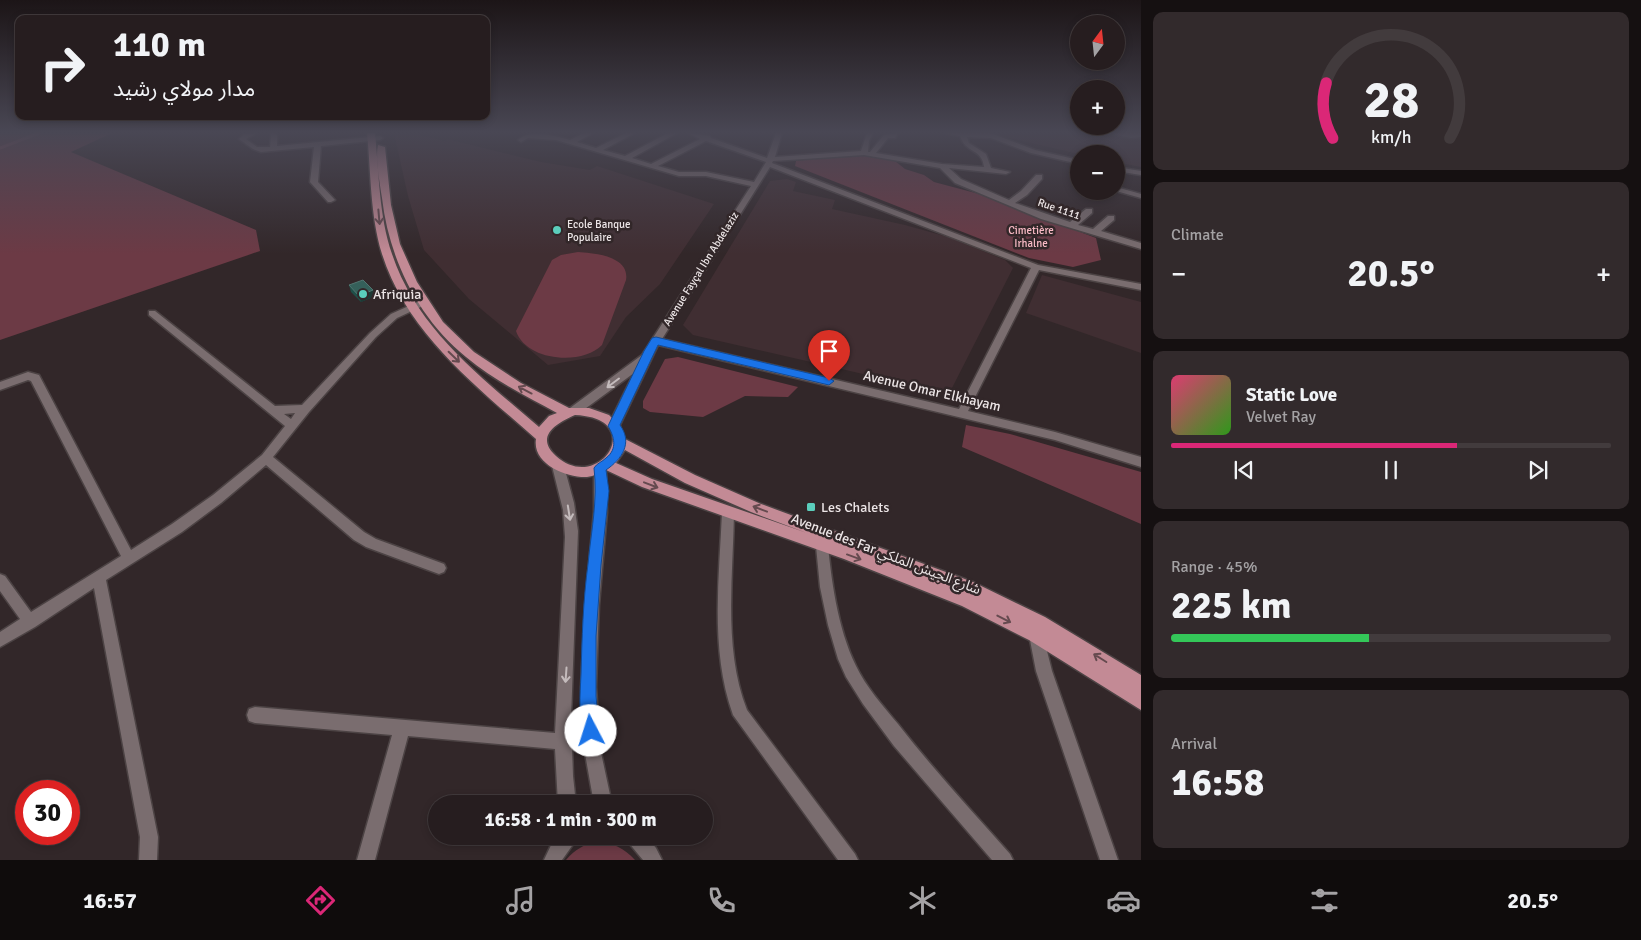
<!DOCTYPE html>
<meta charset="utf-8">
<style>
:root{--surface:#261d1f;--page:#322a2c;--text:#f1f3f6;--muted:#a4a2a4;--line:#423b3d;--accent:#db2777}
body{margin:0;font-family:Signika,"Noto Sans Arabic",sans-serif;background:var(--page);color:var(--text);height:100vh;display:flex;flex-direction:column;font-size:19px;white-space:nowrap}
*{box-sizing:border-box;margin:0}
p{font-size:16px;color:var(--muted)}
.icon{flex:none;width:28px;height:28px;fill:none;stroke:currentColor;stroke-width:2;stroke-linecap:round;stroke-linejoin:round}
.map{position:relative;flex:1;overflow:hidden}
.side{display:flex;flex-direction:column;gap:12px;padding:12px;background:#151011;width:500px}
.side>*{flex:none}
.banner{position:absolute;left:15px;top:15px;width:475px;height:105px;border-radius:10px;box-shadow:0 2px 8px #0003,0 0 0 1px var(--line);background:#261d1f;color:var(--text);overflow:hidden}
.needle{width:32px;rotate:15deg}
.tools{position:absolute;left:1070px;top:15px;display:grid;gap:10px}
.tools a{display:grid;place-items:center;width:55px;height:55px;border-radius:50%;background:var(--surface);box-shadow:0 2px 8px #0003,0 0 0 1px var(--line);font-size:25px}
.speed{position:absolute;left:15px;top:780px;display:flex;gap:10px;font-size:25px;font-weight:700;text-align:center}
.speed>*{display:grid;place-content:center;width:65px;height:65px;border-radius:50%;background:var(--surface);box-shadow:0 2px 8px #0003,0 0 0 1px var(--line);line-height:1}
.speed .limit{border:8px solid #d22;background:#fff;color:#111}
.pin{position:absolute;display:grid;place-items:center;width:42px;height:42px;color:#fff;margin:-51px -21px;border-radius:50% 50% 50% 0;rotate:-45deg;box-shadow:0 0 5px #0007}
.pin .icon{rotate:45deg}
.me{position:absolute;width:55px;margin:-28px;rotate:355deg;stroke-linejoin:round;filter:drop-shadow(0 0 4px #0008)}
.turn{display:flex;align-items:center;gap:18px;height:105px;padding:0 15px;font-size:22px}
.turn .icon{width:65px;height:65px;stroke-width:2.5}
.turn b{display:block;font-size:35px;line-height:42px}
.big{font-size:38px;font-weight:700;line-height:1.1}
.side .widget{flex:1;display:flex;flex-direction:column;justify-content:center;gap:8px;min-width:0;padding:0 18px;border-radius:10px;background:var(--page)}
.side .dial{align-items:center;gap:0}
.dial svg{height:130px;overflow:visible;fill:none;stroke:var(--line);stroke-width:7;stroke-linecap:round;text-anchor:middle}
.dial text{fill:var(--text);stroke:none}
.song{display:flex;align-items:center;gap:15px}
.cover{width:60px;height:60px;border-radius:8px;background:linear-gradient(135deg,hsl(340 70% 55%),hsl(110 70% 35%))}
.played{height:5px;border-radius:2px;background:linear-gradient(90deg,var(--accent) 65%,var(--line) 65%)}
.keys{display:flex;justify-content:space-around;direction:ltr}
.heat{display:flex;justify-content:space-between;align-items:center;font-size:28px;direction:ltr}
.charge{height:8px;border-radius:4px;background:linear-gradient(90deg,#34c759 45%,var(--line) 0)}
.trip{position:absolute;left:428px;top:795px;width:285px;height:50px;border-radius:25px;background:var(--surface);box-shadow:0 2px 8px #0003,0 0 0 1px var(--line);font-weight:700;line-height:50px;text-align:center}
.tab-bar{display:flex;height:80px;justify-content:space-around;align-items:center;background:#0f0c0c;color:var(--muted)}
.tab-bar .icon{width:35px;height:35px}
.tab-bar .active{color:var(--accent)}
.tab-bar b{font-size:22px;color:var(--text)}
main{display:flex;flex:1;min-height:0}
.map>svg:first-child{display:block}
</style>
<main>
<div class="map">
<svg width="1141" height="860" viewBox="0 0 1141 860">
<rect width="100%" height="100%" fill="#322729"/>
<path fill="#402e32" d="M394,133H411L445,141L447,139L541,162L590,170L597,166L714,204L660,284L626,317L600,356L548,365L469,299L424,250L408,196Z
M987,133H1120L1141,136V167L1116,162V154H1079Z
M787,179L796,182L793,191L835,200L832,209L905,225L948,237L1005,260L1013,268L952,388L937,391L693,335L683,325L770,181Z
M1042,275L1141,302V353L1026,313Z"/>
<path fill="#6c3a45" d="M0,133H112L71,152L256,230L260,251L0,340Z
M852,154H868L895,161L905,169L924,175L934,182L983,195L1096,238L1101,260L1073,267L1029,258L795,166L796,161Z
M578,252C594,253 630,256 626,280L602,345C582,366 526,361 516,331L552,260L561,255Z
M678,357L798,387L788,397L745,396L703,417L650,412L643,408V401L665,359Z
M966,425L1010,434L1141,472V524L962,447Z
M597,841C613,843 624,848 635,860H566C575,849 584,845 597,841Z"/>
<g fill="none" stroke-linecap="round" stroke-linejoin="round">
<path stroke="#904c5b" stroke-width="3" d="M0,148L39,133"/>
<g stroke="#4c4344" stroke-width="3">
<path id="street" d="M257,133L246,139L257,147H270L271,135L269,133H276L277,135V146L380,136L383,138L380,140L321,146L318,182L335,200L331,202H328L310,182L314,147L261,152L253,149L239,139L244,134Z
M584,133H593L577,142L596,148L626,133H635L603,150L625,156L668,133H677L632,158L651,164L700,139L688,133L710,136L711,138L767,158L776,133H782L775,157L861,151L867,133H873L869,141L868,152H870L884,135L898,133L895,138H888L876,153L942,164L984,167C982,148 966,154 960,136L945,133H990L1035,150L1079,160V164L1031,153L991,138L967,137L969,143L986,154L991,168L1010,172L1006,174L949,168L961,179L1009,200L1021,191L1036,175H1042V179L1027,195L1015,203L1070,222L1086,209H1092V213L1078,225L1093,229L1108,216H1114V220L1101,231L1141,243V249L1041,219L955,183L940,168L864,155L773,161L772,163L1038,265L1141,284V290L1039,270L968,411L1055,432L1141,457V467L1055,440L658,345L618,429H610L608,426L634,373L578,414H570L569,411L570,408L642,355L751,186L706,176H679L556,140L528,138L521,142L518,140C530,129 555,136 570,140ZM706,141L766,162L754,182L706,172H679L658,166ZM770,167L1031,268L959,409L662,339Z
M1107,133H1141V137L1131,138Z
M1116,167L1141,171V175L1116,171Z
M1116,187L1141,194V198L1116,191Z
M422,300L427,303L425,305L397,318L376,337L309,412L273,457L364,532L376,539L444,564L446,568L444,572L439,574L366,547L354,540L266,465L221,503L182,532L106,580L158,837L157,860H139L140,837L94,588L35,627L0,647V632L20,619L0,591V574L5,576L31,612L121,556L31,381L28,380L0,390V382L28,372L39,375L131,550L172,524L213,495L262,455L285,426L149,315V311H155L275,406L302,405L370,333L391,314ZM295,413L291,419L284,414Z
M558,461L562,463L564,466L574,503L578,531L571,718L573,776L576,804H558L555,749L408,736L375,860H357L392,735L255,723L249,721L247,715L249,709L255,707L555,733L565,537L563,510L552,466L554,463Z
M600,463L604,465L606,468L607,512L599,605L596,687L600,748L612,804H594L584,748L581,687L585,605L594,512V468L596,465Z
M728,508L732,509L734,513C733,577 723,649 747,710L855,854L858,860H838L733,715C710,651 719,580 722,513L724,509Z
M821,530L826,532L827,536C831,578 837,627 856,666C866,687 883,706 898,724C933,769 972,811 1010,854L1013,860H992L894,746L863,704L846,677L838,659L828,625L820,587L815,536L816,532Z
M1037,624L1042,626L1044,631L1043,635L1052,671L1118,860H1100L1036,671L1029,635L1032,626Z
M558,836H579L562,860H544L552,843Z
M625,836H646L656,848L662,860H643L628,842Z"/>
</g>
<g stroke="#4c4344" stroke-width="3">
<path id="primary" d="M367,133H375C379,173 379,216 392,254C417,329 481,377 539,427L549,416L557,413C526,396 493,380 466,357C418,318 389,259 382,198C380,185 375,158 378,145L385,147L391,205L400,244L417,282L443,322L474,352L521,383L569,408H589L609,415L620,426L625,439L695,475L761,504L973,582L1045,617L1141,675V710L1029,640L962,606L844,559L642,487L606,470C600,473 594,476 587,477C567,478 532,464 536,439C476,386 407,333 382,254C370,215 371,173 367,133ZM575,415C649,418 599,495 556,456C534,436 557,423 575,415ZM625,450L685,483L751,512L807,533L652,479L616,463Z"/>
</g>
<use href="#street" fill="#7a6d6f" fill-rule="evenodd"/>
<use href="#primary" fill="#c38a95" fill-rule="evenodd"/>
</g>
<path fill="#1f5049" d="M349,285L373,290L375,296L361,302L351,292Z"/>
<path fill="#1e3935" d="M373,290L375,296L361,302L359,296Z"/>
<path fill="#35605a" stroke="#527570" d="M363,280L373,290L359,296L349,285Z"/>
<defs><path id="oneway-shaft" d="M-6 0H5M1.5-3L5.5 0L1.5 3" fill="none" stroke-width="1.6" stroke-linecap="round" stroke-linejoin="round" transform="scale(1.25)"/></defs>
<g stroke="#654a4f">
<use href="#oneway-shaft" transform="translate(379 217) rotate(85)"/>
<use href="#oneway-shaft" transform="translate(454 357) rotate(44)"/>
<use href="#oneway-shaft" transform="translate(525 390) rotate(-152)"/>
<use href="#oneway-shaft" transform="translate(651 485) rotate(21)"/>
<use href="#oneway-shaft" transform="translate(760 509) rotate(-159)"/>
<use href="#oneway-shaft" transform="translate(854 557) rotate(20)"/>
<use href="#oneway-shaft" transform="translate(1004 619) rotate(27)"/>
<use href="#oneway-shaft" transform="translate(1100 658) rotate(-148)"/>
</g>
<g stroke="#c4bbbc">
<use href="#oneway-shaft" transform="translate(613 383) rotate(143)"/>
<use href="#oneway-shaft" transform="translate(569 513) rotate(81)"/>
<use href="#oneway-shaft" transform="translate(566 675) rotate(94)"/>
</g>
<linearGradient id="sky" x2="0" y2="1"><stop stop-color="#1c1517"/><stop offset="0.52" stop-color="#494754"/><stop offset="1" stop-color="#494754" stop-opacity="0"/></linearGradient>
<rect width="1141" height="254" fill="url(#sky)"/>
<path fill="#1a73e8" stroke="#114b97" d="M656,337L829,378L834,381L829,385L658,345L620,425C633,443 622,459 606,470L609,491L601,565L596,636V696L599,731L597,736L591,739L585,736C578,719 580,694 581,675C582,638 583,601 588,564C591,532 598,500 594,468C597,463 602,462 606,458C618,449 614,436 608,426L644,351L652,338Z"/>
<g fill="#5bcebc" stroke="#322729" stroke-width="2">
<circle cx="557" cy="230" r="5"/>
<circle cx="363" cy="294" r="5"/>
<rect x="806" y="502" width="10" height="10" rx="2.5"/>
</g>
<g text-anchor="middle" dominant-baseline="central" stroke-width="5" stroke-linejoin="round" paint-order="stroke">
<g font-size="11" fill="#ece5e6" stroke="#322729">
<text transform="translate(1059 209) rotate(19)">Rue 1111</text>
<text transform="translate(701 269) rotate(-58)">Avenue Fayçal Ibn Abdelaziz</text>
</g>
<g font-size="11" fill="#ece5e6" stroke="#322729" text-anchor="start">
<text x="567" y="224">Ecole Banque<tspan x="567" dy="13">Populaire</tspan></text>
</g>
<g font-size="11" fill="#fabbc6" stroke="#322729">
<text x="1031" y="230">Cimetière<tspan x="1031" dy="13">Irhalne</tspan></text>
</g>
<g font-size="14" fill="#ece5e6" stroke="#322729" text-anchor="start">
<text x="373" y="294">Afriquia</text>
<text x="821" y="507">Les Chalets</text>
</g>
<g font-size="14" fill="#ece5e6" stroke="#322729">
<text transform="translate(932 391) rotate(13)">Avenue Omar Elkhayam</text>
<text transform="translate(886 554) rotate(21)">Avenue des Far شارع الجيش الملكي</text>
</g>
</g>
</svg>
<div class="tools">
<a><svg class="needle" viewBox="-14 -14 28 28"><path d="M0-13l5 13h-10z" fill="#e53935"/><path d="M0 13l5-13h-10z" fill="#a4a2a4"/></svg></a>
<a>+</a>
<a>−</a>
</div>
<div class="speed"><div class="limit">30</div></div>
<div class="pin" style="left:829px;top:381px;background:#d93025"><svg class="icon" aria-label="arrive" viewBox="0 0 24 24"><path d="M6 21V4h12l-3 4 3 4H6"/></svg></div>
<svg class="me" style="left:591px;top:731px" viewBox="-20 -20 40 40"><circle r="19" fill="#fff"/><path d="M0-13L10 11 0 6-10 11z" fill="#1a73e8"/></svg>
<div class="trip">16:58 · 1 min · 300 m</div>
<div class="banner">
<div class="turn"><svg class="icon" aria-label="right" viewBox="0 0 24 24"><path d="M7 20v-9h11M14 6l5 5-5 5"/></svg><div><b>110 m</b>مدار مولاي رشيد</div></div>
</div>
</div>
<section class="side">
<div class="widget dial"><svg viewBox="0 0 100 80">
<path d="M14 69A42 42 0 1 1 86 69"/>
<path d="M14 69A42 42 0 0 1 10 35" stroke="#db2777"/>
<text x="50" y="56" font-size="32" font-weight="700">28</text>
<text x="50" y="72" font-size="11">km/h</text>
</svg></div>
<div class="widget"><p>Climate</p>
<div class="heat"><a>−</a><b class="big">20.5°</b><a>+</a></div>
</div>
<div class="widget">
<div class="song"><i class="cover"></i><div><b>Static Love</b><p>Velvet Ray</p></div></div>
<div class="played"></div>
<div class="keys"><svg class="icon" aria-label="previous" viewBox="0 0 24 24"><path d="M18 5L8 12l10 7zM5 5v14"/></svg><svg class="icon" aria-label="pause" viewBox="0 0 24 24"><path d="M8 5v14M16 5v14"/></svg><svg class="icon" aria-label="next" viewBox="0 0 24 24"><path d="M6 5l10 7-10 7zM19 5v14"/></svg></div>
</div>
<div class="widget"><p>Range · 45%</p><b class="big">225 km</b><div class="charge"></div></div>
<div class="widget"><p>Arrival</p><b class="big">16:58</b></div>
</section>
</main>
<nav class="tab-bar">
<b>16:57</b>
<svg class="icon active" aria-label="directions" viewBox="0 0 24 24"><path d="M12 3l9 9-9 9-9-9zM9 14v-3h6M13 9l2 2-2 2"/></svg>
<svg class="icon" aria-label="music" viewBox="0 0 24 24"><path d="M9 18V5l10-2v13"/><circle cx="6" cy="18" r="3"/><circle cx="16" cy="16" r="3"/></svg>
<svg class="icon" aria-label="phone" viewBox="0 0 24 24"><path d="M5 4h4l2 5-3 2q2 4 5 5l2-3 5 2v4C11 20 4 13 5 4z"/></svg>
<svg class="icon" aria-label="climate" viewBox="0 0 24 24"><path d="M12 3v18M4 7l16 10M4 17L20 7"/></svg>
<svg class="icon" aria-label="car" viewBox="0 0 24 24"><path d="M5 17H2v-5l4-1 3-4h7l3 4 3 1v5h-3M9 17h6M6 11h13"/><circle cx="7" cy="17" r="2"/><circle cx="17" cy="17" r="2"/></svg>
<svg class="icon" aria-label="filters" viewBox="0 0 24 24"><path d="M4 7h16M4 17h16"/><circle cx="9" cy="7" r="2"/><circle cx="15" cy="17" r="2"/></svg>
<b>20.5°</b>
</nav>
